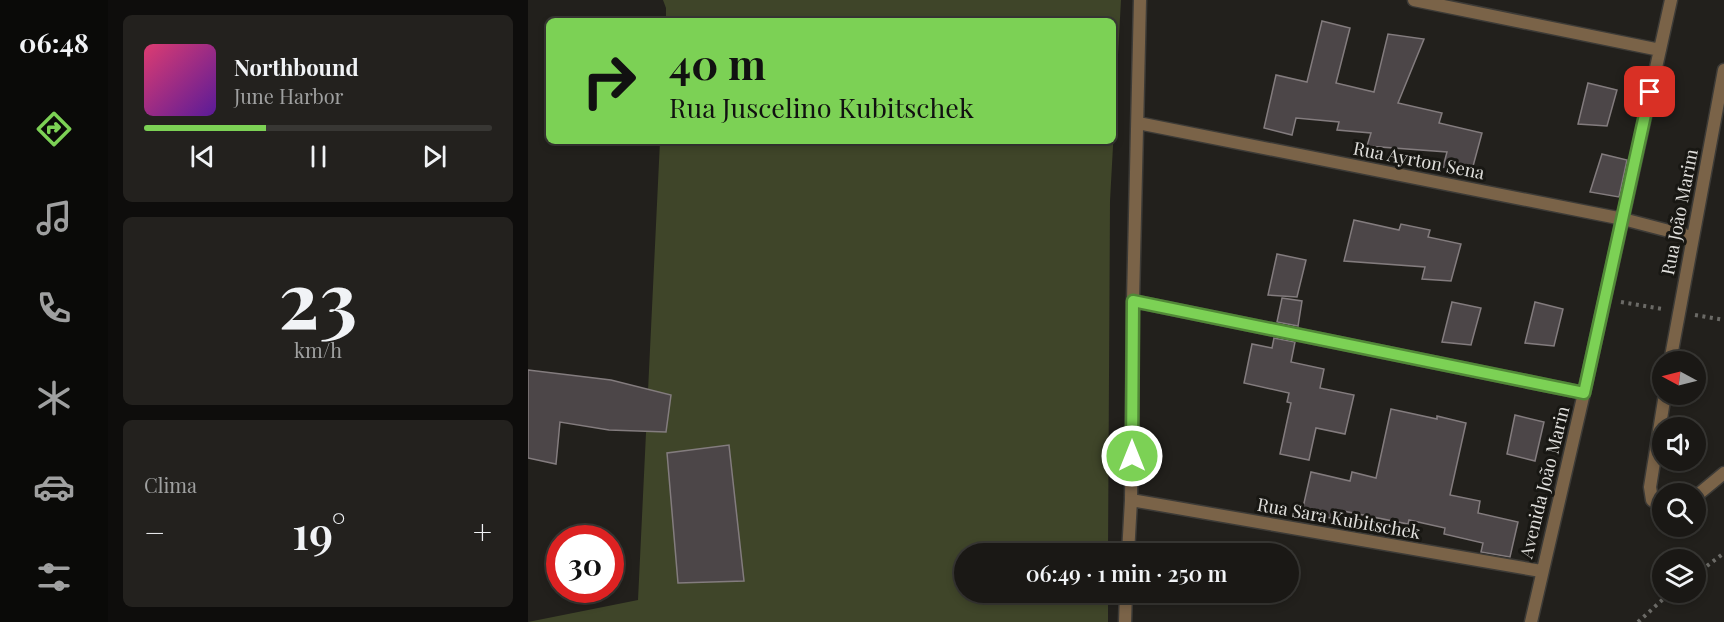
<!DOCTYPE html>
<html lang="pt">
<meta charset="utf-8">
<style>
:root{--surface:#1a1815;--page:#23211e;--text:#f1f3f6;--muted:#9fa0a0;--line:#383734;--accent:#7cd155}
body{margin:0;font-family:"Playfair Display",serif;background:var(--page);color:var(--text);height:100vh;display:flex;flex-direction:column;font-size:22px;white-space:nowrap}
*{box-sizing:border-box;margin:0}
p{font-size:20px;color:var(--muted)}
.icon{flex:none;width:33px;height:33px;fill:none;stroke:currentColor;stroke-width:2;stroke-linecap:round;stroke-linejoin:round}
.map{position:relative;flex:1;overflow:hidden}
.details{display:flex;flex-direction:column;gap:15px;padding:15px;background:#0e0d0c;width:420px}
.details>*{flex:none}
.hud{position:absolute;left:18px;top:18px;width:570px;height:126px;border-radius:9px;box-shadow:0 3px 9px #0003,0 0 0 2px var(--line);background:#7cd155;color:#111;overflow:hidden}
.needle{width:39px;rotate:277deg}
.buttons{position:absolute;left:1124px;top:351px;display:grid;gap:12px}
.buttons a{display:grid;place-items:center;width:54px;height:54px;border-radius:50%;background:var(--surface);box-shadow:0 3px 9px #0003,0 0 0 2px var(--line);font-size:30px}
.speed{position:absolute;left:18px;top:525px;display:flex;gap:12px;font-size:30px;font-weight:700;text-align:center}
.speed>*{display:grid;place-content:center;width:78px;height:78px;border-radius:50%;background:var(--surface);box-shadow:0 3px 9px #0003,0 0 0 2px var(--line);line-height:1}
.speed .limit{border:9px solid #d22;background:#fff;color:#111}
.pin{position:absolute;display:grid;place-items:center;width:51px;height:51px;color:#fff;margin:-26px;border-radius:12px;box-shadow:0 3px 9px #0006}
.me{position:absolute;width:66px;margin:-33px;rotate:0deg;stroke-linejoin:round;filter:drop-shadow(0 0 4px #0008)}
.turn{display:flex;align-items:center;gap:21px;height:126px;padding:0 24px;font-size:27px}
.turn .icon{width:78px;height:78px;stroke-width:2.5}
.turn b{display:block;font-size:42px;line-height:51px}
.big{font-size:45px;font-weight:600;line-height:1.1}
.details .card{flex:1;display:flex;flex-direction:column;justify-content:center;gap:9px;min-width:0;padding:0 21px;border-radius:9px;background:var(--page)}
.details .dial{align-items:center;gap:0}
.dial b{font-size:78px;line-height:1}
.song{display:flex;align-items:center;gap:18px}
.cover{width:72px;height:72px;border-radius:9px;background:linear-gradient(135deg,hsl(340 70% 55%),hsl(270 70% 35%))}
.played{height:6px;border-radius:3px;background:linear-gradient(90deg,var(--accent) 35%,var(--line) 35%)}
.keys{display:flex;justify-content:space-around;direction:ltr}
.heat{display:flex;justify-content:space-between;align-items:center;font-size:33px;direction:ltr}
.trip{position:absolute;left:426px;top:543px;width:345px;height:60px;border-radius:30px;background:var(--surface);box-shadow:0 3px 9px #0003,0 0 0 2px var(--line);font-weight:600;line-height:60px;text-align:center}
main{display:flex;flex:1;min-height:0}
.tabs{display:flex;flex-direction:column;width:108px;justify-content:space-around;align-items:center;background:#0a0a08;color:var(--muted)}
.tabs .icon{width:42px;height:42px}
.tabs .selected{color:var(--accent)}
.tabs b{font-size:27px;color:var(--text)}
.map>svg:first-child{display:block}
</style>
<main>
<nav class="tabs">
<b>06:48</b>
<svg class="icon selected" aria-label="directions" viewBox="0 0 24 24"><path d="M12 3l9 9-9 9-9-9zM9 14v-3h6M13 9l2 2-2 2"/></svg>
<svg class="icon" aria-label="music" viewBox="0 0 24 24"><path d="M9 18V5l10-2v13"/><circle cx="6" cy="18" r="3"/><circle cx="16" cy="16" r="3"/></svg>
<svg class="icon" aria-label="phone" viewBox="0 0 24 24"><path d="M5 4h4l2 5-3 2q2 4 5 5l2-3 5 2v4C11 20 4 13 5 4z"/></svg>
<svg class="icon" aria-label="climate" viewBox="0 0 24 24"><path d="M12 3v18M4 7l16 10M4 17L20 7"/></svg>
<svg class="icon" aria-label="car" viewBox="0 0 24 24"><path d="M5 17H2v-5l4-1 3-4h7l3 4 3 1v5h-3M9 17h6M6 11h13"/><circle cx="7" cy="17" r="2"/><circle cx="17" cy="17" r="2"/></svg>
<svg class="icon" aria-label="filters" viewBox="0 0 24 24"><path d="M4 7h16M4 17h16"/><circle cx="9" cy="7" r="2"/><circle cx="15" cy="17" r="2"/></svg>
</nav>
<section class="details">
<div class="card">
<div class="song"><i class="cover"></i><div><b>Northbound</b><p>June Harbor</p></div></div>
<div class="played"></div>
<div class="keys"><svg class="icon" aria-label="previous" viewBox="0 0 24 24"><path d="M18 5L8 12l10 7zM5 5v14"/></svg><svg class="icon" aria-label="pause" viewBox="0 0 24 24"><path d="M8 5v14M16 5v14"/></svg><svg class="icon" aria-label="next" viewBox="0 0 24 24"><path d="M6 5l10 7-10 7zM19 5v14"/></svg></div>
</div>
<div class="card dial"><b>23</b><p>km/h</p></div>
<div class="card"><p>Clima</p>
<div class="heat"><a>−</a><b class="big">19°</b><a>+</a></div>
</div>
</section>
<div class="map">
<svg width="1196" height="622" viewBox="0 0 1196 622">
<rect width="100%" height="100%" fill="#22201c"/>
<path fill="#3f4529" d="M135,0H593L582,201L580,553L436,554V592L580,593V622H0L110,600L132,141H585V21H138V8Z"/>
<path fill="#4c4648" stroke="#837c7e" stroke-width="1.5" d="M794,21L822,28L808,83L846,92L860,34L896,39L870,103L914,113L911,123L954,133L944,170L915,167L919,152L839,146L843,133L809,130L811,122L768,118L764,135L736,128L748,75L779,82Z
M1060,83L1089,90L1079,126L1050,124Z
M1074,154L1099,160L1091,197L1062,192Z
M826,220L871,230L873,224L902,230L900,237L933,244L923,281L894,279L897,267L816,261Z
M749,254L778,260L769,297L740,295Z
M754,298L774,301L770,326L749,322Z
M924,302L953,308L943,345L914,342Z
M1007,302L1035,309L1026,346L997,343Z
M746,338L767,342L763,362L796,369L792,388L826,395L817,434L788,428L781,460L752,454L763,403L759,402L761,393L716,383L724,344L744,348Z
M0,370L83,380L143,395L138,432L81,430L32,422L28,464L0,458Z
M863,409L909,419V416L938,423L922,495L952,501L950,513L990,522L982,557L953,552L955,543L916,534L917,528L881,520L880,524L805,509L803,518L774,512L783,472L822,481L824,472L848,478Z
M987,415L1016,422L1007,461L979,454Z
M201,445L216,581L150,583L139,453Z"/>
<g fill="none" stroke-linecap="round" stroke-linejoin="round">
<g stroke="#3d3b37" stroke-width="15">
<path id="minor" d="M886,0L1132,50
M610,123L1095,219L1164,237
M605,301L1056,393
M1142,362L1196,70
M1167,497L1196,473
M603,500L1013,571
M1134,507L1124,500L1122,487L1137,394
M600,554L603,500L605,301L612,0
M597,622L598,592
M1003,622L1056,393L1143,0"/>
</g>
<path stroke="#6b6a66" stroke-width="4" stroke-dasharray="3 4.5" stroke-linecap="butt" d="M1093,302L1135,309
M1167,315L1196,320
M1167,575L1196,553
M1110,622L1143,592"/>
<use href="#minor" stroke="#7a6348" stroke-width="12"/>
</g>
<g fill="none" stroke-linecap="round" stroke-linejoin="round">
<g stroke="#518837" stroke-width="15">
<path id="route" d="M604,456L605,301L1056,393L1122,92"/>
</g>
<use href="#route" stroke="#7cd155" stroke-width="10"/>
</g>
<g text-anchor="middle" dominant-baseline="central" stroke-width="6" stroke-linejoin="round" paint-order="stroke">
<g font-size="18" fill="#e0dfdc" stroke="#181713">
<text transform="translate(891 160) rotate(11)">Rua Ayrton Sena</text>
<text transform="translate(1151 212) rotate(-79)">Rua João Marim</text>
<text transform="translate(1016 482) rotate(-76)">Avenida João Marin</text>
<text transform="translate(811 518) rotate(10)">Rua Sara Kubitschek</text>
</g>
</g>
</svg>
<div class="buttons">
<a><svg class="needle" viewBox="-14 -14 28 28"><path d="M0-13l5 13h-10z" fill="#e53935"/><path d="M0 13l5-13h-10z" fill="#9fa0a0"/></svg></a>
<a><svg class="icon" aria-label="sound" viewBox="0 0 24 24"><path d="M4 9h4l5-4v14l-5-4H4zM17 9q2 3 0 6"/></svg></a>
<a><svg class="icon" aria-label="search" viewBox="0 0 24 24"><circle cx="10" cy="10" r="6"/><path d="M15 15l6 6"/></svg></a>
<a><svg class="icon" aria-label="layers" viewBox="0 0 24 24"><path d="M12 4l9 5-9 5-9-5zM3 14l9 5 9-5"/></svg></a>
</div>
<div class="speed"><div class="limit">30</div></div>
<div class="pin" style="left:1122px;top:92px;background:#d93025"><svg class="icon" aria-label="arrive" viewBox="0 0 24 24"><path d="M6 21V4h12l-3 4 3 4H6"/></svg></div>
<svg class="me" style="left:604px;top:456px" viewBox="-20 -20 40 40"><circle r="17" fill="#7cd155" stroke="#fff" stroke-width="3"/><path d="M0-11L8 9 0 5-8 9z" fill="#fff"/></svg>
<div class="trip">06:49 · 1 min · 250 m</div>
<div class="hud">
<div class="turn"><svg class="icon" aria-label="right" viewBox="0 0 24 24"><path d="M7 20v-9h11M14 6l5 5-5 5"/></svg><div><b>40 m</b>Rua Juscelino Kubitschek</div></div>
</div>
</div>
</main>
